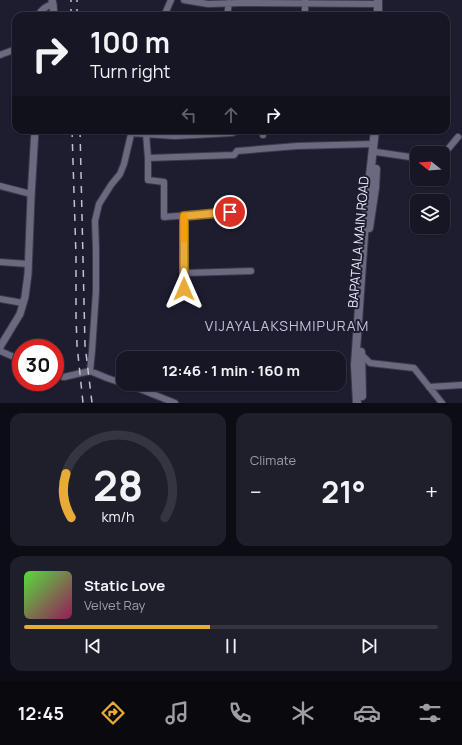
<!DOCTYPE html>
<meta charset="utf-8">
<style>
:root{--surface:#161624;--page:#1f1f2c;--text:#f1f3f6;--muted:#9e9fa6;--line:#353541;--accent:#e9ab38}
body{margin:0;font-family:Manrope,sans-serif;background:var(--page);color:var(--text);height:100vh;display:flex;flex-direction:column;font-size:15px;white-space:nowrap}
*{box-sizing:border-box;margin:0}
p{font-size:13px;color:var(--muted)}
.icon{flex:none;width:22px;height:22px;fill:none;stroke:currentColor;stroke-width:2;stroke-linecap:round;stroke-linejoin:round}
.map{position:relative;height:403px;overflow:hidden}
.sheet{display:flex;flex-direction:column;gap:10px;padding:10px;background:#0c0c14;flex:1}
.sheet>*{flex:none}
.banner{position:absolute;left:12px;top:12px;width:438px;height:122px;border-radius:12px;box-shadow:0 1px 3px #0004,0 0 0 1px var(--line);background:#161624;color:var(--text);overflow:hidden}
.needle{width:26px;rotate:287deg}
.tools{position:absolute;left:410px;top:146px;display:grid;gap:8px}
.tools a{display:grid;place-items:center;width:40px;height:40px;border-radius:8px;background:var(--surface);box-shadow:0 1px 3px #0004,0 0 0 1px var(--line);font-size:20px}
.speed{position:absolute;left:12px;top:339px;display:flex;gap:8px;font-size:20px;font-weight:700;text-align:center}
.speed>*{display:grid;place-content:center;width:52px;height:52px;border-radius:50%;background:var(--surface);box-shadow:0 1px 3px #0004,0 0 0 1px var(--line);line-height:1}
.speed .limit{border:6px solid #d22;background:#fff;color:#111}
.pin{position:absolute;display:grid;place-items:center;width:34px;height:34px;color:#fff;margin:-17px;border:2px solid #fff;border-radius:50%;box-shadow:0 1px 4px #0007}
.me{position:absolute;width:44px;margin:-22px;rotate:0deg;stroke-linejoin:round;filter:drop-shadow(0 0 3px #0008)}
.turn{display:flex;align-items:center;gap:14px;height:84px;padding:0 12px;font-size:18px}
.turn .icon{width:52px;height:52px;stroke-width:2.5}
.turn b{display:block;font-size:28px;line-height:34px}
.lanes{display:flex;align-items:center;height:38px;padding:0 12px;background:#0003;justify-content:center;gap:20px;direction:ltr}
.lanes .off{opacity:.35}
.big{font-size:30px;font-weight:700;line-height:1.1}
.sheet .card{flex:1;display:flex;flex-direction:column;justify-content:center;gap:6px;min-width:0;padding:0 14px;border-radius:12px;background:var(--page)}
.sheet .dial{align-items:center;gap:0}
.dial svg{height:104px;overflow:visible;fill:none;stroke:var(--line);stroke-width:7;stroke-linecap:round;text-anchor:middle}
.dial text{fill:var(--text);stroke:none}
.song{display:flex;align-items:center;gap:12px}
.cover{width:48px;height:48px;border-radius:6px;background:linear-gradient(135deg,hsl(110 70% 55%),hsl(330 70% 35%))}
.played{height:4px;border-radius:2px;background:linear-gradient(90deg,var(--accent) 45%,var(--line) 45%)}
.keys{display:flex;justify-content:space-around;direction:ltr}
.heat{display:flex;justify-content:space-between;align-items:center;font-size:22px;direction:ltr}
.sheet .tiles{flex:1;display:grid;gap:10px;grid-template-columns:1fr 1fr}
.card:last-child{grid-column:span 2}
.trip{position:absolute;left:116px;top:351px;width:230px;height:40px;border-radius:12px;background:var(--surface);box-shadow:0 1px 3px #0004,0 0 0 1px var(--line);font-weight:700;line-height:40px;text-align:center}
.menu{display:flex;height:64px;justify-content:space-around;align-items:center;background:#09090e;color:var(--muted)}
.menu .icon{width:28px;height:28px}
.menu .on{color:var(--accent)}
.menu b{font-size:18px;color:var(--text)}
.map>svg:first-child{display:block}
</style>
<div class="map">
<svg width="462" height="403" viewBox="0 0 462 403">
<rect width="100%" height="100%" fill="#1e1d30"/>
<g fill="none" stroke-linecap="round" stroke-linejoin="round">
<g stroke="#3b3a4a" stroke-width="8">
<path id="minor" d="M184,0L208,4L240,3L378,4
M38,16C41,9 46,6 53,4
M164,16L171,0
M227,16L229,3
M305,16V0
M0,55L16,49
M263,130V135
M131,133L175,136L232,133L241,130
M146,134L148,158V180L164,182V217L230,212
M372,152H376L417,158
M443,155L458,137
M148,158L234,155L237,151L297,146L373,144
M0,186L31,194
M0,262L28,264
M184,273L251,271
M184,289V216
M0,299L23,303
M0,351L21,360
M361,354L370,363L414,368L442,403
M90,371L92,351L96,291V250L95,221L99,204L111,185L120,174L124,164L132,130
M55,375L64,377L90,371L107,378L145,391L175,403
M429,387L462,385"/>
</g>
<g stroke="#3b3a4a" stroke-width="9">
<path id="tertiary" d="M52,0L53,4L54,16
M0,347L20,314L25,297L28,274L31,197L35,130"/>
</g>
<g stroke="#3b3a4a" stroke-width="10">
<path id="secondary" d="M378,16V0
M369,228L375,188L376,169
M361,352L362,396
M357,403L355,365L365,221L375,130"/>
</g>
<use href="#minor" stroke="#6a6980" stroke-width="6"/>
<use href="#tertiary" stroke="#6a6980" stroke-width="7"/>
<use href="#secondary" stroke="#6a6980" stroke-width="8"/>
<path stroke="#c0c0cf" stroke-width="1.5" stroke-dasharray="7 7" stroke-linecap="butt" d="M71,16V0
M77,16V0
M72,130L76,256V316L77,345L83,403
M80,130L85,345L92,403"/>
</g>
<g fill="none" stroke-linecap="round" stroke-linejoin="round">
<g stroke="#976f24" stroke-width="10">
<path id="route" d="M184,289V216L230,212"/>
</g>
<use href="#route" stroke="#e9ab38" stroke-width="7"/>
<path stroke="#f59e0b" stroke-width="7" d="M184,239V216"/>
</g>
<g text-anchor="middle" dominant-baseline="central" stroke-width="4" stroke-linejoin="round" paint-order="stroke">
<g font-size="13" fill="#eeeefc" stroke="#1e1d30">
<text transform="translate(358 242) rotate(-85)">BAPATALA MAIN ROAD</text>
</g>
<g font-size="14" letter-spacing="1" fill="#c2c2dc" stroke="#1e1d30">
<text x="287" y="325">VIJAYALAKSHMIPURAM</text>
</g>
</g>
</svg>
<div class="tools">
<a><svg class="needle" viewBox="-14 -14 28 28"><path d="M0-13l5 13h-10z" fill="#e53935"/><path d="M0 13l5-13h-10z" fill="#9e9fa6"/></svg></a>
<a><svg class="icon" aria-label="layers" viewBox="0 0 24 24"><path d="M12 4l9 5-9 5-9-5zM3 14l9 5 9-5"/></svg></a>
</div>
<div class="speed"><div class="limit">30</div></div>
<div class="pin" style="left:230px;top:212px;background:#d93025"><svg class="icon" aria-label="arrive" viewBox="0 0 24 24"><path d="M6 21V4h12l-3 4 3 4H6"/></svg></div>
<svg class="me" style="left:184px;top:289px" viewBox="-20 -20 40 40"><path d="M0-17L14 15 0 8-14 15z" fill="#e9ab38" stroke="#fff" stroke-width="4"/></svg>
<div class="trip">12:46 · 1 min · 160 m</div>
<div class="banner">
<div class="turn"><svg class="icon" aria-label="right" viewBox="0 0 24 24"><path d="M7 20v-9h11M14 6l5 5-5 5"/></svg><div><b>100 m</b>Turn right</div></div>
<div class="lanes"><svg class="icon off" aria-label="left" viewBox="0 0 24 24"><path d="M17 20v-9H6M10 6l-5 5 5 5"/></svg><svg class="icon off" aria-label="ahead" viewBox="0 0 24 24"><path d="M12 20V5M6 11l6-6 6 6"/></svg><svg class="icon" aria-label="right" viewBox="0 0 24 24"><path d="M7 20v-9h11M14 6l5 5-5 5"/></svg></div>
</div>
</div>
<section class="sheet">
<div class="tiles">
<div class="card dial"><svg viewBox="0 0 100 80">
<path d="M14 69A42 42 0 1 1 86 69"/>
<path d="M14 69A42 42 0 0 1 10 35" stroke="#e9ab38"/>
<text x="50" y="56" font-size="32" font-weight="700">28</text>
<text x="50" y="72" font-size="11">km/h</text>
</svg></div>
<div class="card"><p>Climate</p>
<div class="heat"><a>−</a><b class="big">21°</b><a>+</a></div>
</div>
<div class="card">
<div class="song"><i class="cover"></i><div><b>Static Love</b><p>Velvet Ray</p></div></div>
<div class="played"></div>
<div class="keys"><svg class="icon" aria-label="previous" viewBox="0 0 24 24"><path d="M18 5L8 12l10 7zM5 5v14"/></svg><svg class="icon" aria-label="pause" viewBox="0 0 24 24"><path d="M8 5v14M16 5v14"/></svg><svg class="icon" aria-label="next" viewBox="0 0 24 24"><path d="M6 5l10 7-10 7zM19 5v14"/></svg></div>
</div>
</div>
</section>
<nav class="menu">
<b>12:45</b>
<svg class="icon on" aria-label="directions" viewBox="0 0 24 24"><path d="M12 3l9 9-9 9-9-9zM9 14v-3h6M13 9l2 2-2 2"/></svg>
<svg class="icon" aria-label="music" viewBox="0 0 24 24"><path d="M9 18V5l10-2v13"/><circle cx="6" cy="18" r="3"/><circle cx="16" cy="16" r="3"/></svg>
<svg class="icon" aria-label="phone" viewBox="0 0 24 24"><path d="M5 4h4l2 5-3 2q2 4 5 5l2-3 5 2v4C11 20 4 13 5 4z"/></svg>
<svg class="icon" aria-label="climate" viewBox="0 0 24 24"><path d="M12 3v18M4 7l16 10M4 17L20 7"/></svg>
<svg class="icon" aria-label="car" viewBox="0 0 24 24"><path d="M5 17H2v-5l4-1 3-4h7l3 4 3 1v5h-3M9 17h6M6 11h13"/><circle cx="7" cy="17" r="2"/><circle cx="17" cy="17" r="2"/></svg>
<svg class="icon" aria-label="filters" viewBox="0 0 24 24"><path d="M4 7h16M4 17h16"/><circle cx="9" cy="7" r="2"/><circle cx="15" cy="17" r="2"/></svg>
</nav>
